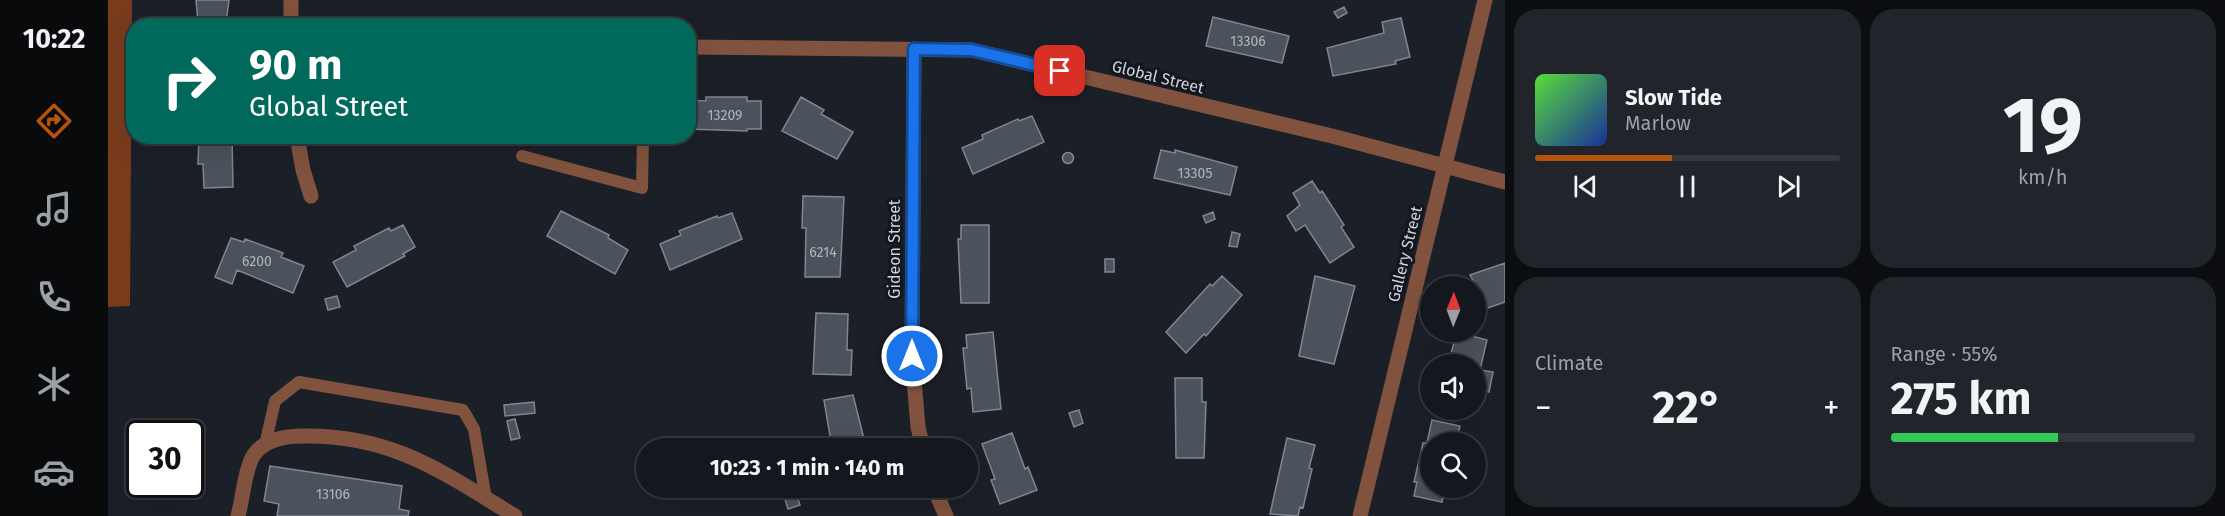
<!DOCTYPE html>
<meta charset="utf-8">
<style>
:root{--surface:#14181e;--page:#21252b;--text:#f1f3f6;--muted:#9da0a4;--line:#33373c;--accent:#b45309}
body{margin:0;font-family:"Fira Sans",sans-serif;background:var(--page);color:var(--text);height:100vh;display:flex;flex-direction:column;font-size:22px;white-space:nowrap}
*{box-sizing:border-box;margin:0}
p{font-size:20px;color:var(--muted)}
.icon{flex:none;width:33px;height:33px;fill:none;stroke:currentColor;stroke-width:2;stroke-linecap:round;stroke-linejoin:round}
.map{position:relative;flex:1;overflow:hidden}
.sheet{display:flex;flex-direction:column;gap:9px;padding:9px;background:#0b0d10;width:720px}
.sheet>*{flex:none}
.guide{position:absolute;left:18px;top:18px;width:570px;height:126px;border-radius:24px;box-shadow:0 6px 24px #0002,0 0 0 2px var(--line);background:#00695c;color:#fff;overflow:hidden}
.needle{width:39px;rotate:1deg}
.fabs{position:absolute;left:1312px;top:276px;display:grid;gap:12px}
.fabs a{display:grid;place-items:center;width:66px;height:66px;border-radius:50%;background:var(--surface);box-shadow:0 6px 24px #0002,0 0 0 2px var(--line);font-size:30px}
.speed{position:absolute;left:18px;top:420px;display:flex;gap:12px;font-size:30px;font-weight:700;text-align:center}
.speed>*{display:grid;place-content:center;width:78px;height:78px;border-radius:50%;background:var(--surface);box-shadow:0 6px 24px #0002,0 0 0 2px var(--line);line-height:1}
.speed .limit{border:3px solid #111;border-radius:9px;background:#fff;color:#111}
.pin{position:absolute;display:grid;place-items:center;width:51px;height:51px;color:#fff;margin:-26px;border-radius:12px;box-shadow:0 3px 9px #0006}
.me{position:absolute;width:66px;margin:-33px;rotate:0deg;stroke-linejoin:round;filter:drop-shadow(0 0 4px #0008)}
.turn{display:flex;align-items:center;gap:21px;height:126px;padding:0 24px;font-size:27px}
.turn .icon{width:78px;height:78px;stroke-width:2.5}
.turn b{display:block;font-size:42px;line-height:51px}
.big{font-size:45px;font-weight:700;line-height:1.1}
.sheet .tile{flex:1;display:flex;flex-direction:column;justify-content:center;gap:9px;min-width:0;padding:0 21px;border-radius:24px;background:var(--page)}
.sheet .dial{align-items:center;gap:0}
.dial b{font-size:78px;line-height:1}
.song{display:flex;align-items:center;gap:18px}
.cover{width:72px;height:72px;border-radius:9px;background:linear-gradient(135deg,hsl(110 70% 55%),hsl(230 70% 35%))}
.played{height:6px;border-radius:3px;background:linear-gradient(90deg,var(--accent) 45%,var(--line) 45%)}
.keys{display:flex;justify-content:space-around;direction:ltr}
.heat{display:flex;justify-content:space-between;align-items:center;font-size:33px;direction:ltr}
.charge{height:9px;border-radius:4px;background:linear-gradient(90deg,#34c759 55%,var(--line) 0)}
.sheet .tiles{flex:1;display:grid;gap:9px;grid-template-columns:repeat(2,1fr)}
.trip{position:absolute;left:528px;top:438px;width:342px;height:60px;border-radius:30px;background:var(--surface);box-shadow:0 6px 24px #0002,0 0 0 2px var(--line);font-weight:700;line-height:60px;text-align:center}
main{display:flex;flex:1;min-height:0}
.dock{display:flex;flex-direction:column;width:108px;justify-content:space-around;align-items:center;background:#080a0c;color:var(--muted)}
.dock .icon{width:42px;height:42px}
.dock .selected{color:var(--accent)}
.dock b{font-size:27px;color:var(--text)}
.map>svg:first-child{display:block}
</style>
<main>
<nav class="dock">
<b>10:22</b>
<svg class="icon selected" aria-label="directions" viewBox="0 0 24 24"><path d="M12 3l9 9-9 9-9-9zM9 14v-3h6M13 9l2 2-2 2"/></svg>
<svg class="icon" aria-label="music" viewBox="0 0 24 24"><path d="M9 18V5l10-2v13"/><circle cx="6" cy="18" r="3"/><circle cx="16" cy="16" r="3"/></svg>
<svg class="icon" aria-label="phone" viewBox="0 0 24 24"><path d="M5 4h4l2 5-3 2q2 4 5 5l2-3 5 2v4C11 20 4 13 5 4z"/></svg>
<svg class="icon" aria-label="climate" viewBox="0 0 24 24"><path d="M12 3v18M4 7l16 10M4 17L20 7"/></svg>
<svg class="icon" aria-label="car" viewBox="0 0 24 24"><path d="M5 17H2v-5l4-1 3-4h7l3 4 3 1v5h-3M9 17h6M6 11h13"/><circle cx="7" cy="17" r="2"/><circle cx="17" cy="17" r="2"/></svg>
</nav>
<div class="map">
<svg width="1397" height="516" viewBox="0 0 1397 516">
<rect width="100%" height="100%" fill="#1b2028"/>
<path fill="#783c1d" d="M0,0H24L22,306L0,307Z"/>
<path fill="#4b525b" stroke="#7f8691" stroke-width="1.5" d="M88,0H121L118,23H90Z
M1236,7L1239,13L1230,18L1226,12Z
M1105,17L1181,36L1174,63L1098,46Z
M1293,18L1302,57L1287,61L1288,64L1225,76L1219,48L1276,33L1274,22Z
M598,97H639V101H653V129H639V131L580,129V100L598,101Z
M693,97L716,110L713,114L745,132L729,159L674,131Z
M924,116L936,142L865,174L854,148L875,139L874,135L910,119L911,121Z
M91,136H124L125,187L96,188L95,164H90Z
M1053,150L1067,153V150L1129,167L1122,195L1046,178Z
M954.5 158a5.5 5.5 0 1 1 11 0a5.5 5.5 0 1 1-11 0Z
M1204,181L1212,193L1214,191L1236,225L1233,227L1246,247L1222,263L1197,225L1188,231L1179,216L1192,205L1185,193Z
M695,196L736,197L732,277H697L698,228H694Z
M453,211L501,235L500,238L520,250L507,274L439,236Z
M1105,212L1107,219L1098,223L1095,216Z
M624,213L634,239L562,270L552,244L573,235L571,231L609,216L610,218Z
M295,225L307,247L295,254L297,256L239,287L225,262L248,250L246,246L281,228L283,231Z
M853,225H881V303H853L850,239H853Z
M1124,232L1132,234L1129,247L1121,246Z
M123,238L136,242L137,239L175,253L173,257L196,266L185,293L129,270L124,284L107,277Z
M997,259H1006V272H997Z
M1397,263V302L1374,310L1368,286L1362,275Z
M1114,276L1134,295L1098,336L1096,334L1078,353L1058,332L1102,284L1104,286Z
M1207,276L1247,286L1226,364L1191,356Z
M229,296L232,307L220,310L217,299Z
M708,313L740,314L739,350H744L743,375L705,374Z
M885,332L893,409L865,412L863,388L859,389L855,348H859L858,335Z
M1349,332L1379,340L1372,370L1385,372L1381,392L1368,389V364H1340Z
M1067,378H1094V402H1098L1096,458H1068Z
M745,395L758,447L724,448L716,400Z
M426,402L427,413L397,416L396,405Z
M971,410L975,423L966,427L961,413Z
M407,419L412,438L403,440L399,421Z
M1324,420L1352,426L1348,442H1323V488H1337L1334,502L1306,496L1309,482H1306L1315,443H1319Z
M904,433L917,469L920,467L929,490L892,504L883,480L887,479L874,444Z
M1179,438L1207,445L1201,468L1204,469L1195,508L1192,507L1190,516L1162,514Z
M162,466L294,486L291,509L301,511L300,516H169L171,504L156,501Z
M689,496L692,505L680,509L677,499Z"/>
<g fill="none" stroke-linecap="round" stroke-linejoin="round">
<path stroke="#81533e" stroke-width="12" d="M414,156L534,188L535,136
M157,445L167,401L191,382L355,410L366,429L378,499"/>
<path stroke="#81533e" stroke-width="15" d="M183,0V26
M580,47L864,50L1228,137L1397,182
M806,49L804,356L810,427L815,448
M189,136L195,170L203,196
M826,488L838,516
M130,516C135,498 136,474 144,458C154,439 177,436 196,436C285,435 334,472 407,516
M1252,516L1377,0"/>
</g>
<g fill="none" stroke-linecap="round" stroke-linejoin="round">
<g stroke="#114b97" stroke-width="15">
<path id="route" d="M804,356L806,49L864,50L952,71"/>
</g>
<use href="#route" stroke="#1a73e8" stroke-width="10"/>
</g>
<g text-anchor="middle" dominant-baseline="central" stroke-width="6" stroke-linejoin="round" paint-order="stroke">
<g font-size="14" fill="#afb4ba">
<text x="1140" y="41">13306</text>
<text x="617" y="115">13209</text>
<text x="1087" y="173">13305</text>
<text x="715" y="252">6214</text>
<text x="149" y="261">6200</text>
<text x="225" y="494">13106</text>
</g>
<g font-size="16" fill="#d0d4d9" stroke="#12171f">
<text transform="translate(1050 77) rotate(14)">Global Street</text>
<text transform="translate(786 249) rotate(-90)">Gideon Street</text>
<text transform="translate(1297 254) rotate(-76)">Gallery Street</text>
</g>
</g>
</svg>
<div class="fabs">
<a><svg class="needle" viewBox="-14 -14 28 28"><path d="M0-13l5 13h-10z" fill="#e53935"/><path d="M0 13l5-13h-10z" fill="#9da0a4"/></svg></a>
<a><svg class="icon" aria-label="sound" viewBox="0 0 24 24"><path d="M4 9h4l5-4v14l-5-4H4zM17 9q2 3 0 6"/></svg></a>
<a><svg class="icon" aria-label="search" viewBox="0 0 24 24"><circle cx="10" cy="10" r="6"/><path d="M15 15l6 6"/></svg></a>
</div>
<div class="speed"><div class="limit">30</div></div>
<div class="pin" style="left:952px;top:71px;background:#d93025"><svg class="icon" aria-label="arrive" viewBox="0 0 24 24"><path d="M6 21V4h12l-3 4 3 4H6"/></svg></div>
<svg class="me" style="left:804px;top:356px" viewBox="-20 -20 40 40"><circle r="17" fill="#1a73e8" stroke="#fff" stroke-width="3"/><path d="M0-11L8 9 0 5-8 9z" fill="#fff"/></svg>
<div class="trip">10:23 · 1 min · 140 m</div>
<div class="guide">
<div class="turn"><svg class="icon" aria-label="right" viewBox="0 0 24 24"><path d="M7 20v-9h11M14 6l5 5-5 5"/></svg><div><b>90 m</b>Global Street</div></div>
</div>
</div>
<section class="sheet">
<div class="tiles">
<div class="tile">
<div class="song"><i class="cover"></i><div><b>Slow Tide</b><p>Marlow</p></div></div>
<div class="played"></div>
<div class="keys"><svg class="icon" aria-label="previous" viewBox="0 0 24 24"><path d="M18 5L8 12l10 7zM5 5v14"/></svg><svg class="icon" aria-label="pause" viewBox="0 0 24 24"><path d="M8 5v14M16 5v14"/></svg><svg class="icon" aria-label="next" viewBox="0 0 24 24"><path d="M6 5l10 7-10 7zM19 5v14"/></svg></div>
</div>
<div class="tile dial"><b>19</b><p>km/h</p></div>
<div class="tile"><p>Climate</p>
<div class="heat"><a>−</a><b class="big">22°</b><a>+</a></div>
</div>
<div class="tile"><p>Range · 55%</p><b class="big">275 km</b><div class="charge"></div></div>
</div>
</section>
</main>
